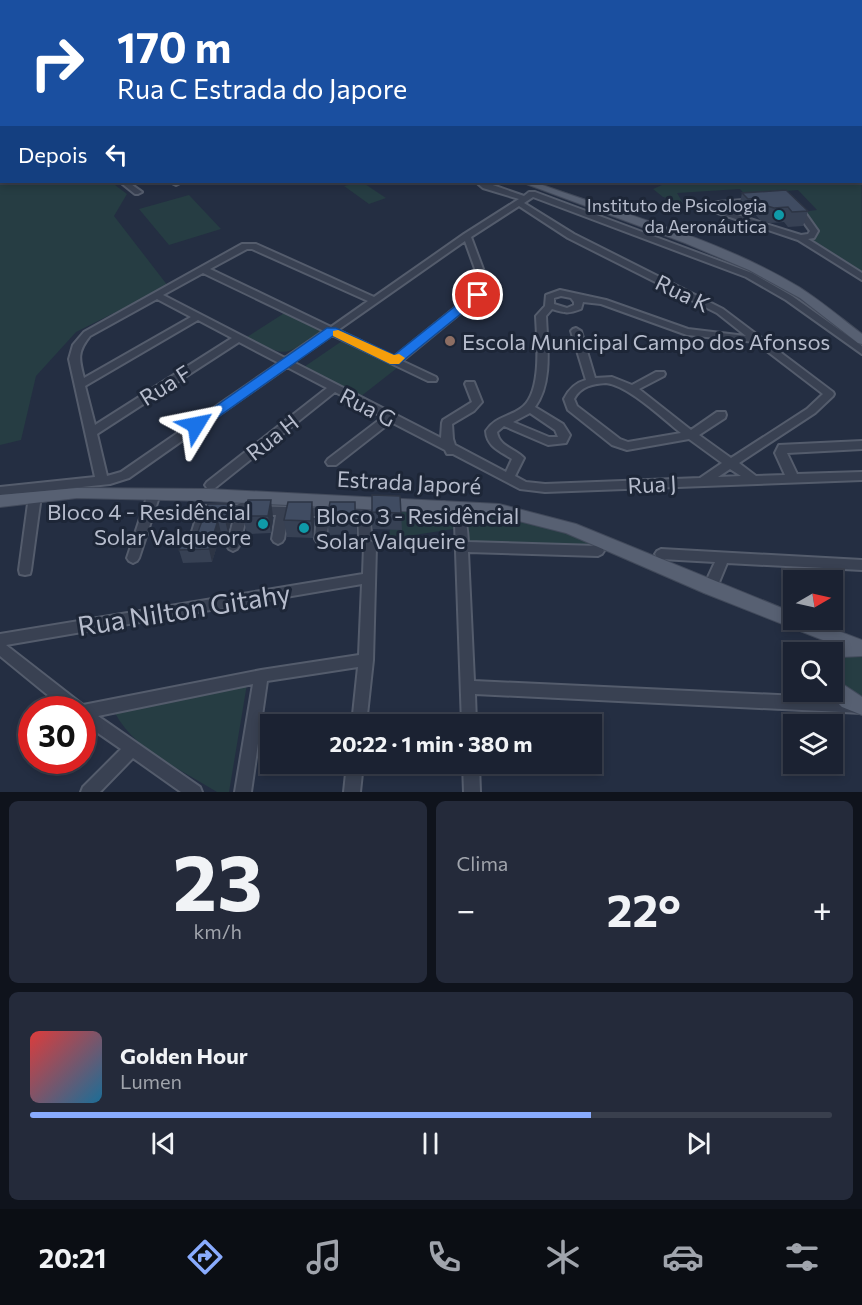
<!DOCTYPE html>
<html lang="pt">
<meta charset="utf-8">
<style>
:root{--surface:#1b2232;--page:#242a3a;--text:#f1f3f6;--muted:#a0a4ac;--line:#393f4d;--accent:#89abfe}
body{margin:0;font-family:Commissioner,sans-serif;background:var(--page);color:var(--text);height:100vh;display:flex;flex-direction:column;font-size:22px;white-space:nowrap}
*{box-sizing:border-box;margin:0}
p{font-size:20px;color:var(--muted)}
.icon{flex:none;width:33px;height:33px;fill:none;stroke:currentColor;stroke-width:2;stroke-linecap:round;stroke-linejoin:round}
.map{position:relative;height:792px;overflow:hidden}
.sheet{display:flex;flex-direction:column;gap:9px;padding:9px;background:#0f131c;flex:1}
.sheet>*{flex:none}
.guide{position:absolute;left:0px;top:0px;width:862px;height:183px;box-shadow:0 3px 9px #0003,0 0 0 2px var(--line);background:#1a4fa0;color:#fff;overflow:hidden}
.needle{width:39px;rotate:81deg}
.tools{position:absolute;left:783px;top:570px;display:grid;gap:12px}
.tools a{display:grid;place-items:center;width:60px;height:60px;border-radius:0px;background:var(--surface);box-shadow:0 3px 9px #0003,0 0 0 2px var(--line);font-size:30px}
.speed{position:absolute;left:18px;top:696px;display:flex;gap:12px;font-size:30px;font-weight:700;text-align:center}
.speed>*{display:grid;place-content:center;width:78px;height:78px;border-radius:50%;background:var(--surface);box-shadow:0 3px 9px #0003,0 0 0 2px var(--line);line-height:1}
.speed .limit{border:9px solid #d22;background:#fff;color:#111}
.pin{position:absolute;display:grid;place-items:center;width:51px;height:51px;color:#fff;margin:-26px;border:3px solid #fff;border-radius:50%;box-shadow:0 2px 6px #0007}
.me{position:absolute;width:66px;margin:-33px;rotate:55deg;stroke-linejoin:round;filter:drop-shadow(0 0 4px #0008)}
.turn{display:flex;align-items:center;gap:21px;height:126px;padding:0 18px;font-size:27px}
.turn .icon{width:78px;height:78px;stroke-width:2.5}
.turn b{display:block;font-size:42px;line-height:51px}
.then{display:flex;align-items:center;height:57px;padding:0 18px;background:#0003;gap:12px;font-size:22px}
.big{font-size:45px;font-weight:700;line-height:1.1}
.sheet .tile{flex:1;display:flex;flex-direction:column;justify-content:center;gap:9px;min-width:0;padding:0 21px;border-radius:9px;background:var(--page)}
.sheet .dial{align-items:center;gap:0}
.dial b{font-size:78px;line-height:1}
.song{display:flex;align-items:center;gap:18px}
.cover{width:72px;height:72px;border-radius:9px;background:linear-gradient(135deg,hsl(0 70% 55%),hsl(200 70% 35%))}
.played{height:6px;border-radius:3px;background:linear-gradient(90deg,var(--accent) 70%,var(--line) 70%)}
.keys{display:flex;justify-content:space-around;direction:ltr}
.heat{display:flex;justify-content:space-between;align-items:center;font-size:33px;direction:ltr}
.sheet .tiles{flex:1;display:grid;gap:9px;grid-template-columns:1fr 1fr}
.tile:last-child{grid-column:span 2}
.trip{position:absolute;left:260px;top:714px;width:342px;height:60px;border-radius:0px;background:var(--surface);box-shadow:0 3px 9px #0003,0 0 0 2px var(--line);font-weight:700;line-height:60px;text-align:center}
.tab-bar{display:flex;height:96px;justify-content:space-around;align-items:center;background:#0b0e14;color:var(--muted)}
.tab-bar .icon{width:42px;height:42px}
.tab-bar .current{color:var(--accent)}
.tab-bar b{font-size:27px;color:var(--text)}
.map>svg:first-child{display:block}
</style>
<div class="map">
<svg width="862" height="792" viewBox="0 0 862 792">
<rect width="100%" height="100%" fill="#242e42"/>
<path fill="#263d43" d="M646,0H862V72L861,2Z
M861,86L862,272L813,240L814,237L801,212L817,210L798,190L759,193L750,200L740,189L677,193L683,203L663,197L653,189L662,185L664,182H861Z
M0,145L2,182H111L127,194L114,216L168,286L76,332L36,376L21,440L0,445Z
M362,182L386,198L369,204L344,186Z
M189,195L221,229L169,245L139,209Z
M286,312L324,330C283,355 291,360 247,337Z
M342,341L397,368L360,397L304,367Z
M395,507L448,515L460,521L485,514L526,521L570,529L613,551L463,546L460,528L388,539Z
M847,654L862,657V700L834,679V659Z
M247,684L229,792H217C182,770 134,750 115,713Z"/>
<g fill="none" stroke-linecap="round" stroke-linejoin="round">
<path fill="#40495e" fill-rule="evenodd" d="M615,0H645L646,2H616Z
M861,70H862V88H861Z"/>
<g stroke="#545c6c" stroke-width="4">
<path id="minor" d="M28,0H34L28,2Z
M0,3H2V9L0,10Z
M0,79L2,80V85L0,84Z
M0,97H2V101H0Z
M0,140H2V144H0Z
M120,182H128L142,192L138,194H135Z
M170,182H179L180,183L176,185Z
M476,182H484L524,196L529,192H535L752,273L792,296L862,346V354L786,300L746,277L533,197L524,203L574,234L723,309L833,392L834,394L833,396L815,413L739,463L756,476L785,475L775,453L779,445L862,441V449L787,453L797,474L862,472V480L545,492L520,489L453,454H447L445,450L391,422L336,465H328L326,462L328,459L383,417L335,392L215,488H207L205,485L207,482L327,388L287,367L129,478L110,484L35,492L39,493L41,496L31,570L30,574L25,575L20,574L19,570L29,496L31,493L35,492L0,495V487L95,477L69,359L73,345L84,332L242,244H256L374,297L464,234L519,199L483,188ZM519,206L568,238L717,313L746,336L688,329L606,300L560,290L546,295L545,306L536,316C537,340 543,395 520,409C508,417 494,418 486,431C487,447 500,451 512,459L506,472L455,445L453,439L452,424L474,411L482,402L474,382H466L465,384L472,402L443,420L442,423L441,438L293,362L332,335L428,381H436L437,379L436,377L402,361L486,292V277L471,237ZM465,241L478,277V289L394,357L338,330ZM247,249H252L368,301L331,327L210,269ZM203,273L324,331L285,358L163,295ZM561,296L571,298L574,302V305L567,308L554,304V298ZM157,299L191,317L84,378C79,359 77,352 90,336ZM583,302L601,304L687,335L755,342L823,394L807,409L731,458L699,435L725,418L726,415L725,412H717L691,430L639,389L664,376L665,374L664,372H656L632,385L612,377L595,378L581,331L576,328L573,329L571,331L586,380C575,383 569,389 564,399L568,410L612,445L627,450L689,439L722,463L700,478L545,484L526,482L515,476L524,458C515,448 499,447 497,432L504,426L548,445L566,443L570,435L563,424L535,407C553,383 547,344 546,316L552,309C565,313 568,314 581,309ZM198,320L232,338L95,425L85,386ZM239,342L279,363L121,472L107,476L97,434ZM606,383C628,385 663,419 681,433L628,442L620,439L577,406L574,399C581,386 593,384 606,383ZM530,413L555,430L558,437H549L513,422ZM730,469L741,476L718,477Z
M754,199H757V203L712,207L801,235L808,234L810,231L794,209L798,207H801L818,231L814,238L808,239L862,273V280L798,240L697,206L707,203Z
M154,490L158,491L160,494L139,558L137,561L133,563L129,561L127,558L148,494L150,491Z
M243,502L247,503L249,506L364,509L368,510L370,513L371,536L369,539L365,541L361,539L359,536L358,517H330L325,542L321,544L317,542L315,539L317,516H288L284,539L282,542L278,544L274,542L272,539L276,515H247L239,546L237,549L233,551L229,549L227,546L235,514H209L199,544L195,546L191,544L189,541L200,506L237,505Z
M443,502C466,510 467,521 468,542L598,546L602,548L604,551L602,554L598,556L468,552L474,681L862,699V713L475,694L476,724H462L455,523L437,506L439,503Z
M370,541L374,543L376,546L373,660L366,724H352L358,667L267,681L251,792H235L253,684L98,716L200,787L202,792H181L133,758L100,792H81L83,787L121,749L82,722V710H66L0,656V634L363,574L364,546L366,543ZM362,584L359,655L261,670L83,705L6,645Z
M661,549L862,560V570L727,563L715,592L710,593L705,592L703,588L715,562L661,559L657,557L655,554L657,551Z
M347,764H363L360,792H344Z
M463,764H479L480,792H464Z"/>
</g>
<g stroke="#424a5b" stroke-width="2">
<path id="major" d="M49,0H55V2H49Z
M521,182H534C622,214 718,238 799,287C821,301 841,318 862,334V344L858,343L800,298L749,270L685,243Z
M77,488L209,489L499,504L576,524L794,613V620H809L862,640V656L841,657L832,660V652H823L826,647L833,644L704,593L566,533L499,516L209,501L77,498L0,507V495Z
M832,677L862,697V715L842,707L826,692H832Z"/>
</g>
<use href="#minor" fill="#394152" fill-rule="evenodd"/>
<use href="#major" fill="#576072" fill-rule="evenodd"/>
</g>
<path fill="#374154" d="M275,0H313V2H279Z
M742,193L808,211L803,226L788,227L784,222L770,223L760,220L754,213L744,214L739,207Z
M248,500L273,517L271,533L247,534L243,516Z
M355,502L357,534L329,535L327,518Z
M208,504L232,516L228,533H221L212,562L183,563L179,550L198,532Z
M372,512L401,513L402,530L373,529Z
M314,519L313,538L287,537L284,520Z"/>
<path fill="#2d3545" d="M11,0H26V2H2V1Z
M92,0H109V1L92,2Z
M303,0H313V2H298Z
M271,500L273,517L271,533L268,516Z
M312,502L314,519L313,538L311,521Z
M230,504L232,516L228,533L225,520Z
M218,520L221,533L212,562L209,549Z"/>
<path fill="#404c62" stroke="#2d3545" stroke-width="1.5" d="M786,190L808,211L792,212L788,207L774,208L764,205L758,198L748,199L742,193Z
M372,495L400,496L401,513L372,512Z
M248,500H271L268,516H243Z
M288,502H312L311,521L284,520Z
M330,502H355V517L327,518Z
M208,504H230L225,520H218L209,549L179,550L185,531L191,535L198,532Z"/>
<path fill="#1a73e8" stroke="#114b97" stroke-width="1.5" d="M473,292L484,295L399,364H390L333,336L201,429L196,430L189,425L327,328H336L394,355Z"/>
<path fill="#f59e0b" d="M338,330L394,355L399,354L405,358L399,364H390L333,336V331Z"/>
<g fill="#0f9aa8" stroke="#1d2637" stroke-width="2">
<circle cx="779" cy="215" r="6"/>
<circle cx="263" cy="524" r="6"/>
<circle cx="304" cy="528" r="6"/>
</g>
<circle fill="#8d6e63" stroke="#1d2637" stroke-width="2" cx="450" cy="341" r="6"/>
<g text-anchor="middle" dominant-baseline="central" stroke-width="6" stroke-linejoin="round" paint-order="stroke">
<g font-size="18" fill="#b6bccc" stroke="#1d2637" text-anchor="end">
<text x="767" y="205">Instituto de Psicologia<tspan x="767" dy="21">da Aeronáutica</tspan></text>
</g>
<g font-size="22" fill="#b6bccc" stroke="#1d2637">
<text transform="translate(683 293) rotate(26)">Rua K</text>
<text transform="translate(165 385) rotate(-32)">Rua F</text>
<text transform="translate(368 407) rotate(27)">Rua G</text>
<text transform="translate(272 437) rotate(-38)">Rua H</text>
<text transform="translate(409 482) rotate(3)">Estrada Japoré</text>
<text transform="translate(652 484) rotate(-3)">Rua J</text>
</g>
<g font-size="22" fill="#b6bccc" stroke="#1d2637" text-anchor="start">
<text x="462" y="341">Escola Municipal Campo dos Afonsos</text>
<text x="251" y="511" text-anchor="end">Bloco 4 - Residêncial<tspan x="251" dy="25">Solar Valqueore</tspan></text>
<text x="316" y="515">Bloco 3 - Residêncial<tspan x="316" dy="25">Solar Valqueire</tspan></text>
</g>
<g font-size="27" fill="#b6bccc" stroke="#1d2637">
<text transform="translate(184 609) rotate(-9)">Rua Nilton Gitahy</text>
</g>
</g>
</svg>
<div class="tools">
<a><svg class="needle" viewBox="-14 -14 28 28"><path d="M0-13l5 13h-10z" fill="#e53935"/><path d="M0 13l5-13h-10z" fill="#a0a4ac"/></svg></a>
<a><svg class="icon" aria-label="search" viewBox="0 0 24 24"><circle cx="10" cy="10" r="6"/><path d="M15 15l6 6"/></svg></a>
<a><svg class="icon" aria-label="layers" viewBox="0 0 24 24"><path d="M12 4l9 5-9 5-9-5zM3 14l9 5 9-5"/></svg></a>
</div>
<div class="speed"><div class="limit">30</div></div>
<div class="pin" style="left:478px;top:295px;background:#d93025"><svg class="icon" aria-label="arrive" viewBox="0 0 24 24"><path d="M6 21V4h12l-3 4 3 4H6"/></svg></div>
<svg class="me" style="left:196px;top:425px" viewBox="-20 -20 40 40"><path d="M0-17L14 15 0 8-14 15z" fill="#1a73e8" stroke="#fff" stroke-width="4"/></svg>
<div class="trip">20:22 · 1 min · 380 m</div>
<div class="guide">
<div class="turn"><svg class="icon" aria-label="right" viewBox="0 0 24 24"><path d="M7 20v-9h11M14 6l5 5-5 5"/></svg><div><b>170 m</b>Rua C Estrada do Japore</div></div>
<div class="then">Depois<svg class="icon" aria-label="left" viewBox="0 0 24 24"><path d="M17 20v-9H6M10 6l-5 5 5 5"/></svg></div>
</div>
</div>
<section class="sheet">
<div class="tiles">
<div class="tile dial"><b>23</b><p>km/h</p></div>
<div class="tile"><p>Clima</p>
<div class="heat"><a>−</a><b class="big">22°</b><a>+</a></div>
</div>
<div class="tile">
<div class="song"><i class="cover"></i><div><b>Golden Hour</b><p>Lumen</p></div></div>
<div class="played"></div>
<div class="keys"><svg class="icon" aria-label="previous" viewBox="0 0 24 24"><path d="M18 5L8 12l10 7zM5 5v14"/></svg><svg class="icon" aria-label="pause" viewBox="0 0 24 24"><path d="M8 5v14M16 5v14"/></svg><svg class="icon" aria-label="next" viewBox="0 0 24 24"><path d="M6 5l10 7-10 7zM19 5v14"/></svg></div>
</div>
</div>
</section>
<nav class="tab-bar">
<b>20:21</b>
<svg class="icon current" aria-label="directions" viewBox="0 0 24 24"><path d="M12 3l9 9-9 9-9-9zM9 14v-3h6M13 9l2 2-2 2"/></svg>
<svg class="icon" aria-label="music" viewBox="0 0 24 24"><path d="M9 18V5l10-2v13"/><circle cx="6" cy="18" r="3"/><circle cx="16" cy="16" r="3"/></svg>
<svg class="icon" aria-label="phone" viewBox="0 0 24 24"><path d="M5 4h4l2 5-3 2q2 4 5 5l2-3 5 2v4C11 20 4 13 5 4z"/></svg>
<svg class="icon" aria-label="climate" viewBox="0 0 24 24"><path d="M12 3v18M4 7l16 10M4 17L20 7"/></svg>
<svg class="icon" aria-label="car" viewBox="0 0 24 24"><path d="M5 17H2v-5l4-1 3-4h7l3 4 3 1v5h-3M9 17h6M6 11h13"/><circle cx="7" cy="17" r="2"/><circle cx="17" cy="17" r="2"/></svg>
<svg class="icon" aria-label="filters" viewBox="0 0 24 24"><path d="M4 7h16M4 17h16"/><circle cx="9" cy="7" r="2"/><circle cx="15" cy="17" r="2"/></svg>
</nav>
